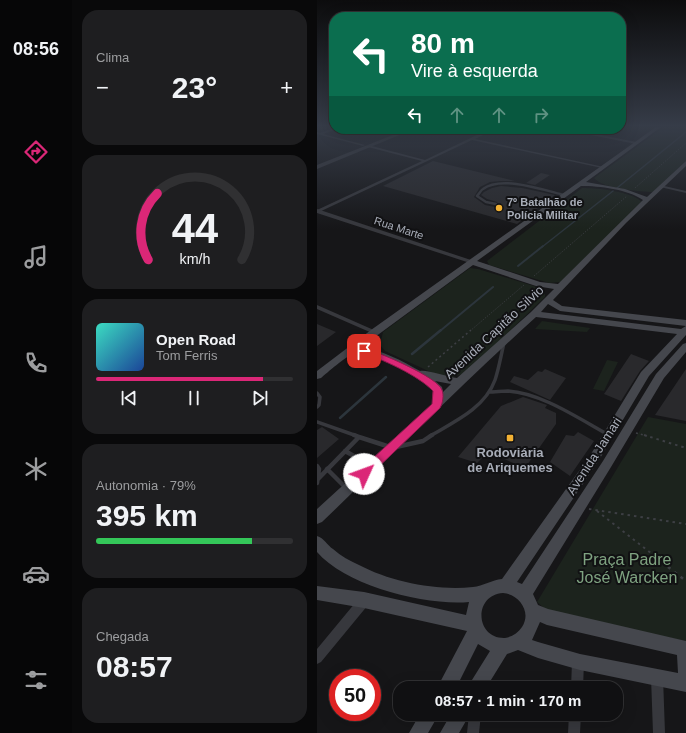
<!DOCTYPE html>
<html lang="pt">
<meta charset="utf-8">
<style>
:root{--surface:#101012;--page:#1e1e20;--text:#f1f3f6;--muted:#9c9d9f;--line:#303032;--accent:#db2777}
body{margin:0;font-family:Helvetica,sans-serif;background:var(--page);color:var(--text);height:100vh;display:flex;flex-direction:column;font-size:15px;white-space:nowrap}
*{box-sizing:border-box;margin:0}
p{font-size:13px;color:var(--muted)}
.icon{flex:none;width:22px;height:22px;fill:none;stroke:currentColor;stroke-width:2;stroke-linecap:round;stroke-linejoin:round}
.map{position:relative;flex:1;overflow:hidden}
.sheet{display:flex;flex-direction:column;gap:10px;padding:10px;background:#09090a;width:245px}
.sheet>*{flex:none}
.top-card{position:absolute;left:12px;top:12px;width:297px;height:122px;border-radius:16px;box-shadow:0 4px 16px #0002,0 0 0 1px var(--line);background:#0b6e4f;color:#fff;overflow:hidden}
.speed{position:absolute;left:12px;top:669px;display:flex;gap:8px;font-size:20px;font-weight:700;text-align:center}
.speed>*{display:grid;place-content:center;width:52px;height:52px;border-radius:50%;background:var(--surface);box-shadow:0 4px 16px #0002,0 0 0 1px var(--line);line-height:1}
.speed .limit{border:6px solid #d22;background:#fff;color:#111}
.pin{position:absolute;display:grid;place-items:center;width:34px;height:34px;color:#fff;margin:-17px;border-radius:8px;box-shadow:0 2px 6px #0006}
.me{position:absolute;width:44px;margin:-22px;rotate:47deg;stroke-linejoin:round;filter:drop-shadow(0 0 3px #0008)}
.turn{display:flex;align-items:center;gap:14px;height:84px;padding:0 16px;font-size:18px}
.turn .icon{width:52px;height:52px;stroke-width:2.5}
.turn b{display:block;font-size:28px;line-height:34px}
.lanes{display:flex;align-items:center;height:38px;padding:0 16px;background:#0003;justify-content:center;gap:20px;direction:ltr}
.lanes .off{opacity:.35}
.big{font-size:30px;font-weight:600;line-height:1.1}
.sheet .widget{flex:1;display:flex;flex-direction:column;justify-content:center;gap:6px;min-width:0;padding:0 14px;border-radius:16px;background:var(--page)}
.sheet .dial{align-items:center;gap:0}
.dial svg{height:104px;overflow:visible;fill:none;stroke:var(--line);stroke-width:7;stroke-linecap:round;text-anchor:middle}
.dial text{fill:var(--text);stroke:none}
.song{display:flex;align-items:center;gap:12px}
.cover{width:48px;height:48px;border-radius:6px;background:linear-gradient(135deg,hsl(170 70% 55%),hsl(220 70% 35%))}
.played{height:4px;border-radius:2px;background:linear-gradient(90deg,var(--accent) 85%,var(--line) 85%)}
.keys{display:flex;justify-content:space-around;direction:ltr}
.heat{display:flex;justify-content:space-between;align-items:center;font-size:22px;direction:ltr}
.charge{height:6px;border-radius:3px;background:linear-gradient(90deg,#34c759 79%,var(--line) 0)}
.trip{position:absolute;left:76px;top:681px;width:230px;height:40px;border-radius:16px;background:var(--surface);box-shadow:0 4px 16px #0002,0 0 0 1px var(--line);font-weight:600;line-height:40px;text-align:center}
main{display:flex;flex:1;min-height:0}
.menu{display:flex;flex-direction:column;width:72px;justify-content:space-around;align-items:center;background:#060607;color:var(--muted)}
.menu .icon{width:28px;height:28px}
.menu .current{color:var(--accent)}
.menu b{font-size:18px;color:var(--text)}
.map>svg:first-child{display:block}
</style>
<main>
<nav class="menu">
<b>08:56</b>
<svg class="icon current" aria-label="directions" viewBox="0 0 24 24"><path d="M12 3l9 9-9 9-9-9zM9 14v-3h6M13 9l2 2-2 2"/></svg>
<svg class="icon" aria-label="music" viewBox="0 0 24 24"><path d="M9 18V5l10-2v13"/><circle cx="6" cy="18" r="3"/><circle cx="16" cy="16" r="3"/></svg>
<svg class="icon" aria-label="phone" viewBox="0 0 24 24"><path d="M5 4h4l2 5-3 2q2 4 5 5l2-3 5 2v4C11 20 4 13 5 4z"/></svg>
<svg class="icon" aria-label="climate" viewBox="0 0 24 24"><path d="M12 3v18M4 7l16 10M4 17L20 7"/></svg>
<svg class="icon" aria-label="car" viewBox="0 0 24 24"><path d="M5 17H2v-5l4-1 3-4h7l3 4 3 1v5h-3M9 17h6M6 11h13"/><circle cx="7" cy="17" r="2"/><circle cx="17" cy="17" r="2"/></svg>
<svg class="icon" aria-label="filters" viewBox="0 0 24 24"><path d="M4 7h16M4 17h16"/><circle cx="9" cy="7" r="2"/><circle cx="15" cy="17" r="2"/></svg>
</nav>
<section class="sheet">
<div class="widget"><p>Clima</p>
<div class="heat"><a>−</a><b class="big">23°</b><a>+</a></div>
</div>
<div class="widget dial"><svg viewBox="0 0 100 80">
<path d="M14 69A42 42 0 1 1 86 69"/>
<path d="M14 69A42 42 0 0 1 21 18" stroke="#db2777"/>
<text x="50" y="56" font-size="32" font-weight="700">44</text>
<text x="50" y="72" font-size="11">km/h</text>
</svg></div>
<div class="widget">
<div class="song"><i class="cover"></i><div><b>Open Road</b><p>Tom Ferris</p></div></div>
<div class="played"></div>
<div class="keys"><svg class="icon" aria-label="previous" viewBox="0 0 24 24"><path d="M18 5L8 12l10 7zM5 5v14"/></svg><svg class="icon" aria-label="pause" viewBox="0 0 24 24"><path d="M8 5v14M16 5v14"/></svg><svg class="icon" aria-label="next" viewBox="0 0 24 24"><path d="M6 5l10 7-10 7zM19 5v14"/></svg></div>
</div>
<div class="widget"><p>Autonomia · 79%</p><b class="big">395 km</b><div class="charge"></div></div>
<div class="widget"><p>Chegada</p><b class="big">08:57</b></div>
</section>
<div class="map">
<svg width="369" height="733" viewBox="0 0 369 733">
<rect width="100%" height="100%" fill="#161618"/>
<path fill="#1c231d" d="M347,127H369V161L336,192C324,192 284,188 277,178Z
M265,188C280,188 314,191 325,202L244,282L232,283L172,265L170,261Z
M153,268L161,269L217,286L228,292V297L149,373L136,377L122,376L68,351L63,345L66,332Z
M225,321L273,328L270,332L218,329Z
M290,360L301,362L287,391L276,389Z
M331,417L369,424V641L234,614L220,602Z"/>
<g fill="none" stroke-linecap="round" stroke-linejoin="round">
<path stroke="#2c353c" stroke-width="1.5" d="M300,188L369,132
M225,247L296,191"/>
<path stroke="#2c353c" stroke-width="2" d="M201,266L226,246
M123,331L176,287"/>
<path stroke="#2c353c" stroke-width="2.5" d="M95,354L124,330
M23,418L69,377"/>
</g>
<path fill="#29292c" d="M116,161L198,181H183L173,182L163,187L157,197L168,205L178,207L181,205L180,202L170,199L164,195L167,192L175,188L184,186L205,188L238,195L200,224L66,186Z
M224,173L233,175L218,185L209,183Z
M0,324L19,332L0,346Z
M314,354L332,361L323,371L304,401L287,394Z
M228,369L249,378L233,400L193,382L197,376L211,380L221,371L225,372Z
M369,369V421L338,415Z
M206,397L230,405L228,408L239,413V424L208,468L171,452L160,463L141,457L184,406Z
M5,427L22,439L0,458V430Z
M261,432L277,441L253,476L233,462L249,435L257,436Z"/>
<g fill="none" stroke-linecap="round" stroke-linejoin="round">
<path stroke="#3d3f44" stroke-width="1" stroke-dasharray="1 1.5" stroke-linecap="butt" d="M318,188L369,143
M217,276L310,196
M153,331L207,285"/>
<path stroke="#3d3f44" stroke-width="1.5" stroke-dasharray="2 3" stroke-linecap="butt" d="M111,367L154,330
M319,433L330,436"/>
<path stroke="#3d3f44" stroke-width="2" stroke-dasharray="2.5 4" stroke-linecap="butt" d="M327,435L369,448
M272,509L369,524
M280,511L353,568"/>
<path stroke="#3d3f44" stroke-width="2.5" stroke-dasharray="3 5" stroke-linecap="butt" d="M351,567L369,581"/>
<path stroke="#37383d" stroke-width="2" d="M259,131L319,143"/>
<path stroke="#37383d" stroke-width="2.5" d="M179,204L169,202L160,196C162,194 164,190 166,189C184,175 227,190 247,195"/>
<path stroke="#37383d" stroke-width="3.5" d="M172,392C178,392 185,391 191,391C224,393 261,418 290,434
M0,393L3,397L2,405L0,407
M0,422L40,436
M113,436C137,422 168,408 178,380C182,368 184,355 187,343"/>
<path stroke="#37383d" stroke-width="4.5" d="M42,437L73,447
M79,447L106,441L115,435
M28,451L53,465
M0,466L2,469L0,483
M10,469L29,488
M1,479L42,437L37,435"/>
<path fill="#37383d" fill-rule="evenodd" d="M17,128L18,130L6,134L48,145L46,146L0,134V132L3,133Z
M154,129L169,131L173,129H178L158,139L287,167L285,168L155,140L0,213V210L105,161L51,147V145L108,160L166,132Z
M343,185L369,191V193L343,187Z
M0,305L59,331L60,332L57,334L55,333L0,309Z
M47,596L51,597L52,601L51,605L4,662L0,664V649L43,597Z
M261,656L265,658L267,662L266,688H254L255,662L257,658Z
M340,671L344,673L346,677L348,733H336L334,677L336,673Z
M152,714H164L162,733H150Z
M252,714H264L263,733H251Z"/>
<path fill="#37383d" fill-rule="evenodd" d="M91,129H97L0,169V165Z
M0,209L157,261L158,262L155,264L153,263L0,213Z"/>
<path fill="#45474d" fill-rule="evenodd" d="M339,127H344L269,182L308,189L330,197L369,161V166L309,223L236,300L245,306L369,320V326L243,311L231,304L224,312L364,329L369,326V335L332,376L282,460L200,582L205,584L286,461L339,374L366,344L369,343V352L347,378L294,467L216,594L221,605L231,609L369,641V692L263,670L221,658L201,650L190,654L169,688H150L173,651L161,644L139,688H120L150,631L47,608L0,600V586L47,592L149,615L152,602C109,606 29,586 0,552V536C7,538 10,545 16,549C24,556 33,561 42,565C74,582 120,591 156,587C166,586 175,580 185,579L274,454L324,372L360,334L219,317C146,383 76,454 5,522L0,524V509L115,404L116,391C103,377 55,349 36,354C29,356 10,373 4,378L0,379V371L54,330ZM264,186C283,186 310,189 326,200L241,284L223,282L160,261ZM156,265L219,286L237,289L214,312L140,378C131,377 108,369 103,371C85,361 64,349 43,348ZM118,381L134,384L126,392L125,387ZM186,593C202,594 215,612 205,627C201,633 195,637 188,638C158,639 156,595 186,593ZM223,622L230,625L360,655L361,673L263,654L221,642L215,640Z
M103,714H122L111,733H92Z
M134,714H153L142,733H123Z"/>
</g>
<linearGradient id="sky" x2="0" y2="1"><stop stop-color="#0c0c0d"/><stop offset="0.55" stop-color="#363c48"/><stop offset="1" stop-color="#363c48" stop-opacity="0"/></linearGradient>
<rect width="369" height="229" fill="url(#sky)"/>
<path fill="#db2777" stroke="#8e194d" d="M47,348C61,352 121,377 125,390C127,395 126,403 123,408L51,477L47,478L43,477L41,474L43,470L115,404L116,391C102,376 64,358 44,353L43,351Z"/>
<g fill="#f2b134" stroke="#111113" stroke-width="1.5">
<circle cx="182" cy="208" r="4"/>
<rect x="189" y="434" width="8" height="8" rx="2"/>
</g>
<g text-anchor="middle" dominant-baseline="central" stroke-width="4" stroke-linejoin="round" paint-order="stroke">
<g font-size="11" font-weight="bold" fill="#a8adb8" stroke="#111113" text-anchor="start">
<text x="190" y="202">7º Batalhão de<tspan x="190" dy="13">Polícia Militar</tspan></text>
</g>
<g font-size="11" fill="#a8adb8" stroke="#111113">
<text transform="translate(82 228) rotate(18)">Rua Marte</text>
</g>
<g font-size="13" fill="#a8adb8" stroke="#111113">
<text transform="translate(177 332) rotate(-43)">Avenida Capitão Silvio</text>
<text transform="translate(277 456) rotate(-57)">Avenida Jamari</text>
</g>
<g font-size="13" font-weight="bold" fill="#a8adb8" stroke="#111113">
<text x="193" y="452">Rodoviária<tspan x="193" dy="15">de Ariquemes</tspan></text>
</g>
<g font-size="16" fill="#7fa381" stroke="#111113">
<text x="310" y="559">Praça Padre<tspan x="310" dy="18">José Warcken</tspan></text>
</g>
</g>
</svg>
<div class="speed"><div class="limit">50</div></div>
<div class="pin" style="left:47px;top:351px;background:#d93025"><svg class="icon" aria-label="arrive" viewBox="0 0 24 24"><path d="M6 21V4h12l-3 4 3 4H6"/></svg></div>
<svg class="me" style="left:47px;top:474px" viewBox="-20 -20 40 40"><circle r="19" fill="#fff"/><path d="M0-13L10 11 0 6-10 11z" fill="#db2777"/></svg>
<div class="trip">08:57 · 1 min · 170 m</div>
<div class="top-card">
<div class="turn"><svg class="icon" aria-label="left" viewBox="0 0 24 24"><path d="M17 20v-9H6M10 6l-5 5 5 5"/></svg><div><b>80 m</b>Vire à esquerda</div></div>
<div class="lanes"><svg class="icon" aria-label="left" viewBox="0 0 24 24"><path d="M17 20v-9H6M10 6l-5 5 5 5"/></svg><svg class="icon off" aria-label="ahead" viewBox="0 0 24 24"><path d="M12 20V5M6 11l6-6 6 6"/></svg><svg class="icon off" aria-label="ahead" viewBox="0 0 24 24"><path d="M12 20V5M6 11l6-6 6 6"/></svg><svg class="icon off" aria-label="right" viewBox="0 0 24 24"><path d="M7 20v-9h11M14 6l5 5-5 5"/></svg></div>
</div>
</div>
</main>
